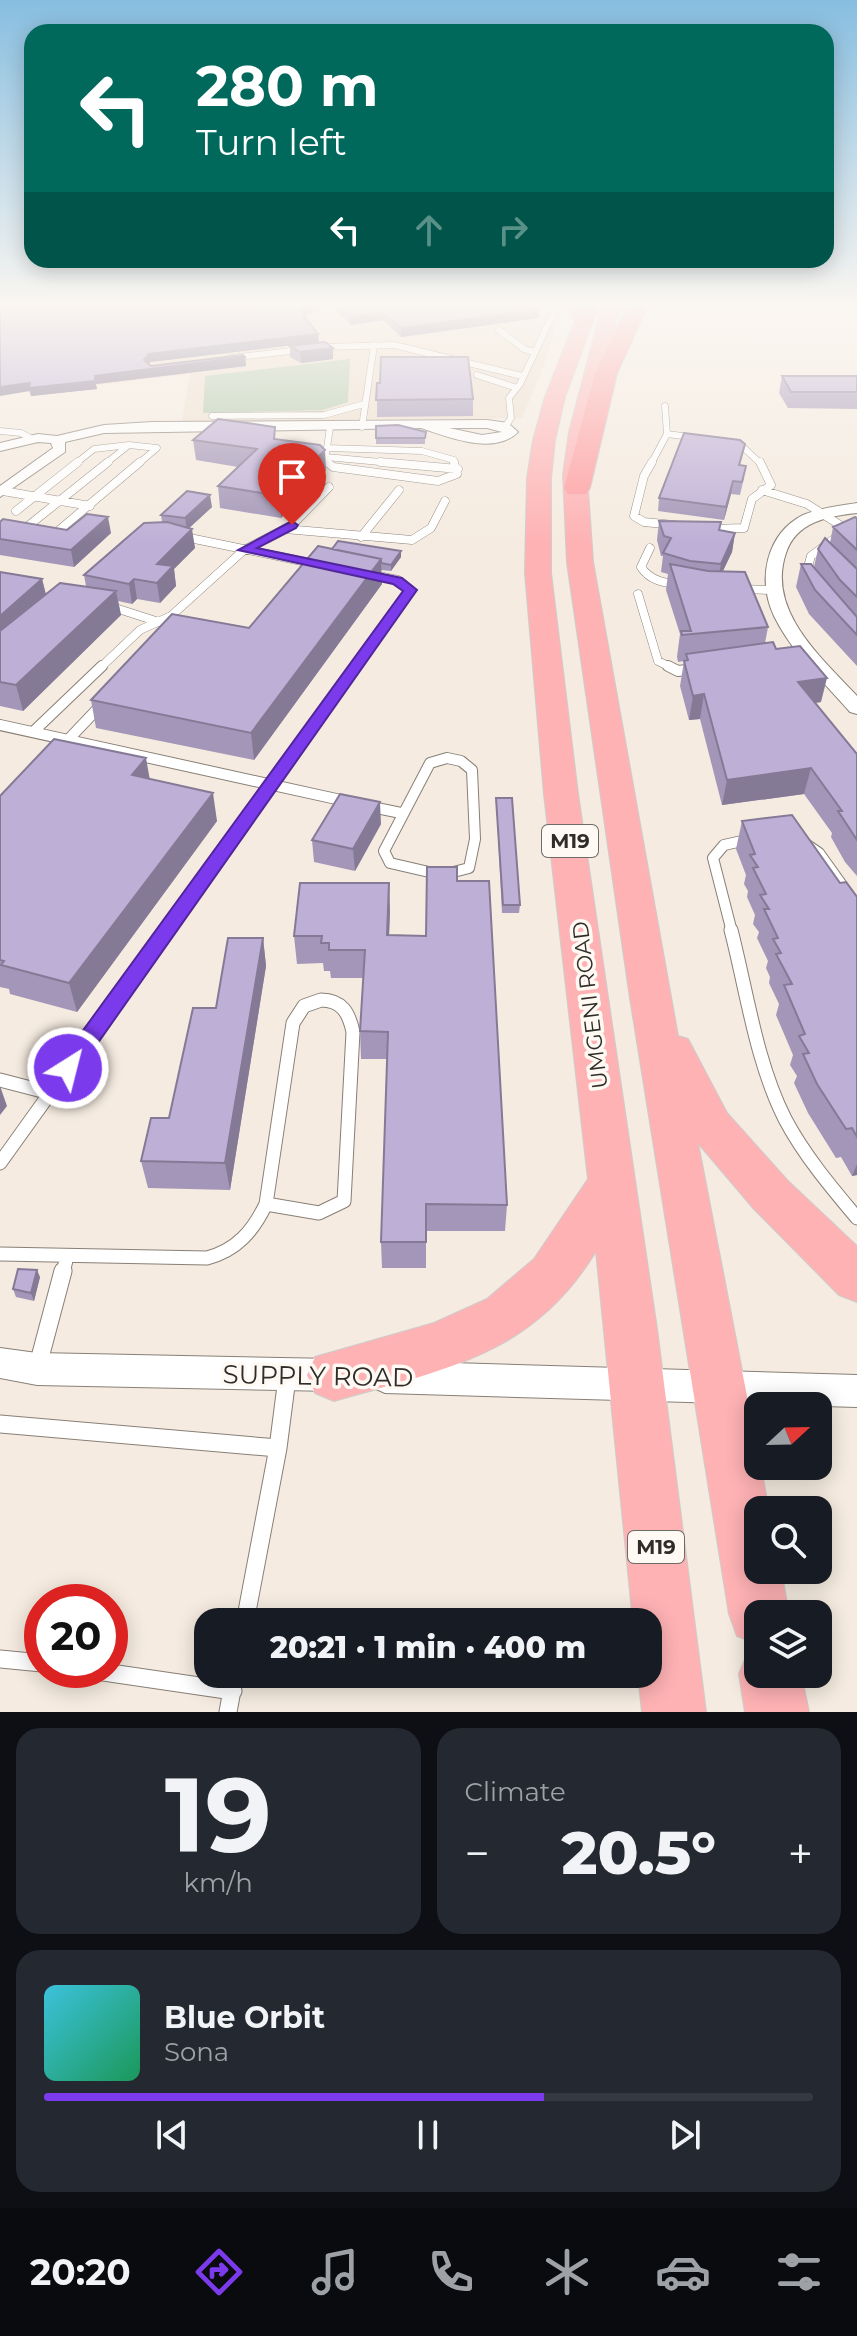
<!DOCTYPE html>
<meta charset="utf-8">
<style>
:root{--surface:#171b24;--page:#242831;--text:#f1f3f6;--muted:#9ea1a6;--line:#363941;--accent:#7c3aed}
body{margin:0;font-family:Montserrat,sans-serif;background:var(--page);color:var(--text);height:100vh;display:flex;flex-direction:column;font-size:30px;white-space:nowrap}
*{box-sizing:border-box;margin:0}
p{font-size:26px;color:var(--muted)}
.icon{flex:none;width:44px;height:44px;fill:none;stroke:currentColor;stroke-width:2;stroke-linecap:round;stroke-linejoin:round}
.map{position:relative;height:1712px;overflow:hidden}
.panel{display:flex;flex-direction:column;gap:16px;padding:16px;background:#0d0f14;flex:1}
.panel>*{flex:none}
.hud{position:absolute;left:24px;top:24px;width:810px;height:244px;border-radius:24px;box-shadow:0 4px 20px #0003;background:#00695c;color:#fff;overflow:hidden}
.needle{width:52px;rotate:68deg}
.fabs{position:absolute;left:744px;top:1392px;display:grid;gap:16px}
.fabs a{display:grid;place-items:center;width:88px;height:88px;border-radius:16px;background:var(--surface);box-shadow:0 4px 20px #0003;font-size:40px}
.speed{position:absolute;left:24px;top:1584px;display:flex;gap:16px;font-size:40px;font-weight:700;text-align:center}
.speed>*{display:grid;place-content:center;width:104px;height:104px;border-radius:50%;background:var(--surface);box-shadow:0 4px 20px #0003;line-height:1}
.speed .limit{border:12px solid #d22;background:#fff;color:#111}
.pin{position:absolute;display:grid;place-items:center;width:68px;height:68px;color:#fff;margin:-82px -34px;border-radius:50% 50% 50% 0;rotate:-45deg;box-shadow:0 0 8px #0007}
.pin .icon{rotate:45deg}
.me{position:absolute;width:88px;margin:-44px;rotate:36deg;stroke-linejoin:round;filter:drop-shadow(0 0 6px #0008)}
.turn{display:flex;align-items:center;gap:28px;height:168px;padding:0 40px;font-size:36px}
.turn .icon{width:104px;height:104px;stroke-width:2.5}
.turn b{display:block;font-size:56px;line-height:68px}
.lanes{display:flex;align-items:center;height:76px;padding:0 40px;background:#0003;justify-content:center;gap:40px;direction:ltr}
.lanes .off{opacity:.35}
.big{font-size:60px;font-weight:800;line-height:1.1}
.panel .widget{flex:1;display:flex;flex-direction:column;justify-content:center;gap:12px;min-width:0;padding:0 28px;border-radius:24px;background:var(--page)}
.panel .dial{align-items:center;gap:0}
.dial b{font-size:104px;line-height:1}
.song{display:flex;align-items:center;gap:24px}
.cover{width:96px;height:96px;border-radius:12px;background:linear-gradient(135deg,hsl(190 70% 55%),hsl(150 70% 35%))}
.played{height:8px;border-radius:4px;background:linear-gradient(90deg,var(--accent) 65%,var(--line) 65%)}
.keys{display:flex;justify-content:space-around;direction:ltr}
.heat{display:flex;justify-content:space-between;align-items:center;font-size:44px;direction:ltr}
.panel .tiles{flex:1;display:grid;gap:16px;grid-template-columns:1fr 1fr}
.widget:last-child{grid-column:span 2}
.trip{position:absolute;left:194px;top:1608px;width:468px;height:80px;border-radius:24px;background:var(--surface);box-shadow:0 4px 20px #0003;font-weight:800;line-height:80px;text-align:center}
.menu{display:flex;height:128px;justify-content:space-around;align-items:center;background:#090b0e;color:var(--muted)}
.menu .icon{width:56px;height:56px}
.menu .current{color:var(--accent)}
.menu b{font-size:36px;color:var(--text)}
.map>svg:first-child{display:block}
</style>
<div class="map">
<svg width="857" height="1712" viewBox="0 0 857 1712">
<rect width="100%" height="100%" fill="#f5ebe0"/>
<path fill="#eedece" d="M333,305H562L545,362L522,418L182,422L190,374L97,385L93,373L308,315Z"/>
<path fill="#adc7a9" d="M350,359L348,402L323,410L203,413L205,376Z"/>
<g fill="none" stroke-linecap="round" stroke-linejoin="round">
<g stroke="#887f76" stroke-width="7">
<path id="service-far4" d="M499,330L524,349L535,352
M231,358L325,347L394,345L522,376
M477,375L517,388
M212,416L324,415L364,404
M362,427L374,345
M505,427L511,418L509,398L520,384L557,306
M0,431L21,433L32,439
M667,434L698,438
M731,442L744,448L761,464
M327,448L422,451L454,460L455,464
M327,448L325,460L329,464
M327,448L330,427
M326,457L402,464
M75,464L94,449L129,445
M105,464L129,445L157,448L138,464
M651,464L667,434L665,406"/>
</g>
<g stroke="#887f76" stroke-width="9">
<path id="service-far3" d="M327,462L333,467L438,481L457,474L454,462
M380,462L458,469
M652,462L644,476L634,516L644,522L674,525
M762,490L807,504L857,536
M3,491L90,506
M16,511L78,462
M285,529L412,540L431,528L445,501
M711,529L744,528L752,499L771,485L760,462
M23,530L108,462
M180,536L316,564
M51,537L140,462
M361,537L399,490
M650,548L641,567C650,581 665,583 681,585
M805,578L811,556L842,533
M738,589L774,590
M638,594L658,661L672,668
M106,605L162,623
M100,668L140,630L171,616L244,550L292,525L329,487
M355,668L411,590L398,580L369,574"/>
</g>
<g stroke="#887f76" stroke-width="12">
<path id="service-far2" d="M668,666L678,671L696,669
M0,725L350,802
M33,732L102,666
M67,741L102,704
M447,758L461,761L472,770L475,839L469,868L442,875L390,863L384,851L430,763Z
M367,806L401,813
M806,844L819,853L857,906
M166,932L356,666
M732,932L713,858L724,845L751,839"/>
</g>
<g stroke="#887f76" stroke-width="15">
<path id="service-far1" d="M731,930C747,992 756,1062 785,1119C804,1155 831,1187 857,1218
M321,1000C342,1000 349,1013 353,1032L344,1201L319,1213L266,1204L293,1023L304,1006Z
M0,1080L50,1093
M0,1163L167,930
M0,1254L207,1258C237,1250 253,1231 266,1204
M63,1273L67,1256"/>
</g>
<g stroke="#887f76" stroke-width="19">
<path id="service" d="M38,1365L63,1271
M0,1424L278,1448
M245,1622L278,1448L287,1378
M0,1659L42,1663
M90,1670L233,1691
M228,1712L235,1674"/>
</g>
<g stroke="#887f76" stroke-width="2">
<path id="minor" d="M487,420L508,423L518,432C494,456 448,437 421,428L104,433L65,442V452L0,497V486L53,448L51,443L38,442L0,451V443L38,434L57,436L104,425L152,422ZM449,428H487L502,432L482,435Z
M857,503V513C828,516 796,522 786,553C766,611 822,658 857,696V714L850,712C824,682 792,653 774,616C757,580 766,534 803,515C820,508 839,506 857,503Z
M0,1348L37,1353L334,1359L345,1364L350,1375L345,1386L334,1391L37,1385L0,1378Z
M385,1361L857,1375V1407L385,1393L374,1388L369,1377L374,1366Z"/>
</g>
<g stroke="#cdcdcc" stroke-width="2">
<path id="trunk" d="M581,305H599L565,397L555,440L551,478V573L578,794L657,1329L706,1712H642L638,1674H648V1622H633L596,1251C534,1355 443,1370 334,1401L315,1393L307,1375L315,1357L434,1323L487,1299L534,1259L588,1179L544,794L525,573L527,478L533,440L545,397Z
M609,305L619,310L591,432L587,475L593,562L678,1036L688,1039L727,1113L788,1181L857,1246V1302L839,1295L754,1209L698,1143L769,1510H758V1570H781L789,1614H758V1644L737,1636L729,1614L630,998L567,562L563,475L569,432L601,310Z
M758,1648V1674H801L809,1712H745L739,1674L748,1652Z"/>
</g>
<g stroke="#cdcdcc" stroke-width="2">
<path id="motorway" d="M569,305H589L593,323L590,327H576Z
M628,305H648L617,374L590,488L586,494H568L564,488L595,374Z"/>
</g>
<use href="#service-far4" stroke="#fff" stroke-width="6"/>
<use href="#service-far3" stroke="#fff" stroke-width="8"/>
<use href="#service-far2" stroke="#fff" stroke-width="10"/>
<use href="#service-far1" stroke="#fff" stroke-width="13"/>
<use href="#service" stroke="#fff" stroke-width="17"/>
<use href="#minor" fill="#fff" fill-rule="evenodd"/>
<use href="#trunk" fill="#feb2b4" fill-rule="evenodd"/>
<use href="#motorway" fill="#fe9ea1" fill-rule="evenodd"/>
</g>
<path fill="#a396b8" d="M0,305H532L539,310L538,318L401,337L383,320L351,325L331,306L304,316L319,342L150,362L149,364L151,366L245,357L246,366L96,384L97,389L31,396Z
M290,346L333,348V359L301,363L290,357Z
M782,376H857V409L788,408L779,393Z
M377,383L473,399V416L377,417Z
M376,426L425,438V444H376Z
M276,439L326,470L281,518L220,508L218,486L238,467L196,460L193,440Z
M745,444L740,465L744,478L740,495L731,494L724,520L658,511L659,498Z
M212,507L189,528L195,548L174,569L176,586L160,603L137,599L132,604L118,601L121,615L23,711L0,706V572L42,579L46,594L86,586L84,575L162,522L161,515Z
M857,518V666L809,614L796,587L801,564L814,567L818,549L830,543L833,527Z
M659,521L735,533L732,552L723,571L768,627L765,643L776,649L821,702L815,703L857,754V876L845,862L831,837L832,833L804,794L722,805L700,719L689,720L680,686L684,661L678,662L677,657L680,634L666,590L668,574L661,572L663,556H661L657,540Z
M0,522L67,530L111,533L74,567L0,555Z
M332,549L401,557L391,571L381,570L382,584L254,760L96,728L91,700L249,628Z
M149,779L217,821L77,1012L10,994L9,989L0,987V796Z
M496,798L520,905L519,913H502Z
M742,821L840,883L857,897V1175L852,1176L841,1157L836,1158L808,1113L794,1083L797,1076L790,1065L793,1055L776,1015L779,1004L769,983L770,977L766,968L768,961L757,938L759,932L753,924L755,915L747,897L748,891L744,884L746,875L736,849Z
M381,824L355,871L314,862L312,840Z
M457,881L507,1205L505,1231H426V1268H382L381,1242L387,1059H361L360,1031L363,978H331L330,971H324L323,963L297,964L294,936L390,910L389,935L426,936Z
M263,938L266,966L230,1190L148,1188L141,1161L169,1118L216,1008Z
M40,1277L34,1301L16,1297L13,1289Z"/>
<path fill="#857a96" d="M314,305H331V306L299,318V310Z
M539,310L538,318L401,337V328Z
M383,313V320L351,325V317Z
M318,334L319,342L150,362L145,368L144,360L149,354Z
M333,348V359L301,363L300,352Z
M245,357L246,366L96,384L95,376Z
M95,381L97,389L31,396L30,391L0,396V387L30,383Z
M325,450L326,470L281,518L280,496Z
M733,481L731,494L724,520L726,507Z
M210,495L212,507L187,530L185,518Z
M108,517L111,533L74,567L71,550Z
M192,529L195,548L174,569L176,586L160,603L157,583V564Z
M735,533L732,552L717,583L721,564Z
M401,551V557L391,571V565Z
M381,559L382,584L254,760L251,733Z
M42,579L48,604L0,647V616Z
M134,579L137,599L132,604L129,584Z
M116,591L121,615L23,711L16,685Z
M827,678L821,702L792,706L798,682Z
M704,694L700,719L689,720L693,696Z
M146,758L151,786L132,775Z
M811,768L804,794L722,805L727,780Z
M213,793L217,821L77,1012L69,983Z
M380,802L381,824L355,871L353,849Z
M389,883L390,910L388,963L387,935Z
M263,938L266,966L230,1190L225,1163Z
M0,1086L7,1106L0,1115Z
M857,1164V1175L852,1176Z
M37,1270L40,1277L34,1301L31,1293Z"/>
<path fill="#beafd6" stroke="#857a96" stroke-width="2" d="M0,305H314L299,310L318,334L149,354L144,360L151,366L243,355L245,357L95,376V381L29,388L30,383L0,387Z
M338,305H532L539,310L401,328L383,313L351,317Z
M325,342L333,348L300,352L290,346Z
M381,357H468L473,399L376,400L377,383H380Z
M782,376H857V392H791Z
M218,419L275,427L274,439L320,445L325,450L280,496L218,486L257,449L193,440Z
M398,425L426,432L425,438H376V426Z
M684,433L740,440L745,444L739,465L746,466L742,482L733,481L726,507L659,498Z
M187,491L210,495L185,518L161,515Z
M87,514L108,517L71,550L0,539V522L3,519L67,530Z
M855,517L857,518V550L833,527Z
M659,521L721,522L719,530L735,533L721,564L690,561L663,553L671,538L664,536Z
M167,522L192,529L157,564L173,566L157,583L134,579L129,584L84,575L144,523Z
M825,538L857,569V597L840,580L818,549Z
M338,541L401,551L391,565L381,563V559L332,549Z
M318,546L381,559L251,733L91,700L172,614L249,628Z
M670,564L708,571L745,572L768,627L682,635L681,631H691Z
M801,564H811L857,617V635L815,590Z
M0,572L42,579L0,616Z
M60,583L116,591L16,685L0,682V631Z
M773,642L776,649L800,646L827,678L798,682L857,754V840L838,811H842L811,768L727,780L704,694L693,696L684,661L688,660L686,654Z
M54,739L146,758L132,775L213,793L69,983L1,965L4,961L0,960V796Z
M340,794L380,802L353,849L312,840Z
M496,798H512L520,905H503Z
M792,815L840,883L846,882L857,897V1137L852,1128L846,1129L817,1084L803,1054L809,1053L799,1036L805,1034L784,985L792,984L776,954L781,953L773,939L778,938L764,909H769L760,895L766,894L753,868L758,867L750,855L755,854L742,821Z
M427,867H457V881H489L507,1205L426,1204V1242H381L388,1032L360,1031L365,950H329V943H321L322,936H294L300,883H389L387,935L426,936Z
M228,938H263L225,1163L141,1161L151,1118H169L193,1008H216Z
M18,1269L37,1270L31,1293L13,1289Z"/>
<linearGradient id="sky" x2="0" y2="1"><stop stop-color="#87bee0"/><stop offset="0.56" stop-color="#faf6f1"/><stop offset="1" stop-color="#faf6f1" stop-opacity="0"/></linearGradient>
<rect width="857" height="544" fill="url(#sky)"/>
<path fill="#7c3aed" stroke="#51269a" stroke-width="2" d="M292,521L298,525L296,528L257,548L402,578L417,590L76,1074H60L57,1068L60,1062L403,591L393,584L238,550Z"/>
<g text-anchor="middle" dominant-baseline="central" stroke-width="7" stroke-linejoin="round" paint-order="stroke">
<g fill="#fff9f3" stroke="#6e6a66" stroke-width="2">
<rect x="542" y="825" width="56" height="32" rx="6"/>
<rect x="628" y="1531" width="56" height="32" rx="6"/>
</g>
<g font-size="20" font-weight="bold" fill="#302d29">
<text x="570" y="841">M19</text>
<text x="656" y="1547">M19</text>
</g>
<g font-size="22" fill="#302d29" stroke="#fff9f3">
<text transform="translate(590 1005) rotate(-97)">UMGENI ROAD</text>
</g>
<g font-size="26" fill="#302d29" stroke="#fff9f3">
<text transform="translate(318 1376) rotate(1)">SUPPLY ROAD</text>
</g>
</g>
</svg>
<div class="fabs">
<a><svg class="needle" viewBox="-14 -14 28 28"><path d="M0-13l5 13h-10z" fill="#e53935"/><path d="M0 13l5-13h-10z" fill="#9ea1a6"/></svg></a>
<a><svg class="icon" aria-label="search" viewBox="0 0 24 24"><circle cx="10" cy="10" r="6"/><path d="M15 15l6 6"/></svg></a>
<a><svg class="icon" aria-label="layers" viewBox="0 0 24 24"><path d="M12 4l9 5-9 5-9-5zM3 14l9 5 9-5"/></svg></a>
</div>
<div class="speed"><div class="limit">20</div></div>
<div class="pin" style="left:292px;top:525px;background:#d93025"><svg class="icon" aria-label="arrive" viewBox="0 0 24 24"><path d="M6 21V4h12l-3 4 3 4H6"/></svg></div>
<svg class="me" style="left:68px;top:1068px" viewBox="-20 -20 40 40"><circle r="17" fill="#7c3aed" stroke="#fff" stroke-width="3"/><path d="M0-11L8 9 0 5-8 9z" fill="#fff"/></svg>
<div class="trip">20:21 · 1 min · 400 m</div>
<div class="hud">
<div class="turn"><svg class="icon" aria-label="left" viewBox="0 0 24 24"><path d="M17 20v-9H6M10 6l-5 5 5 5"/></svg><div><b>280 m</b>Turn left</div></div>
<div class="lanes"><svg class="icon" aria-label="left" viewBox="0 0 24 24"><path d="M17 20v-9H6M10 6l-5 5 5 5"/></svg><svg class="icon off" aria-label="ahead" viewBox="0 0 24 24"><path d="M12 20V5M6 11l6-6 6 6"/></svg><svg class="icon off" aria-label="right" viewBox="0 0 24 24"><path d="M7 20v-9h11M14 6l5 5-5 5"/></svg></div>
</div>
</div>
<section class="panel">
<div class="tiles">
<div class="widget dial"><b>19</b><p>km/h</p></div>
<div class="widget"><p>Climate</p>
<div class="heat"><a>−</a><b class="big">20.5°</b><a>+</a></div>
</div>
<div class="widget">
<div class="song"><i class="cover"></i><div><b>Blue Orbit</b><p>Sona</p></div></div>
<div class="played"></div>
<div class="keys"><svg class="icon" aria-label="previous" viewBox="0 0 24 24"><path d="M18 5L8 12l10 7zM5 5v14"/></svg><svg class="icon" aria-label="pause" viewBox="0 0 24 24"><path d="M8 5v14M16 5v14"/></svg><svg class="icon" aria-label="next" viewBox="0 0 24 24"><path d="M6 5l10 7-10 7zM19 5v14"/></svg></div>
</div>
</div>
</section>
<nav class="menu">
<b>20:20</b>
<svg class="icon current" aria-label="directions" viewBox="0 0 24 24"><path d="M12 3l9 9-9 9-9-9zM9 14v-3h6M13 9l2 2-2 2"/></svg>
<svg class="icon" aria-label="music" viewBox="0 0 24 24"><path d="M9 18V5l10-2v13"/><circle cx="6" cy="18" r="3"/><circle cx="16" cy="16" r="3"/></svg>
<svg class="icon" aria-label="phone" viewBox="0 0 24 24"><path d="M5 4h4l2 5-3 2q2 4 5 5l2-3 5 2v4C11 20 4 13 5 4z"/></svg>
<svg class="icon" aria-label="climate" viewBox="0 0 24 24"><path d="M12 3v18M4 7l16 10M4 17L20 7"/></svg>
<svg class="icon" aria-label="car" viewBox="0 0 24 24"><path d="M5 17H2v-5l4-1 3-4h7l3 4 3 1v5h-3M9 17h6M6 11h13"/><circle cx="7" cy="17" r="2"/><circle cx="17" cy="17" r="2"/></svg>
<svg class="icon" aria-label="filters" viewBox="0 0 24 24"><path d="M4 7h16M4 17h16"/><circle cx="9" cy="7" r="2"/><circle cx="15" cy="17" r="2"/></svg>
</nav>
